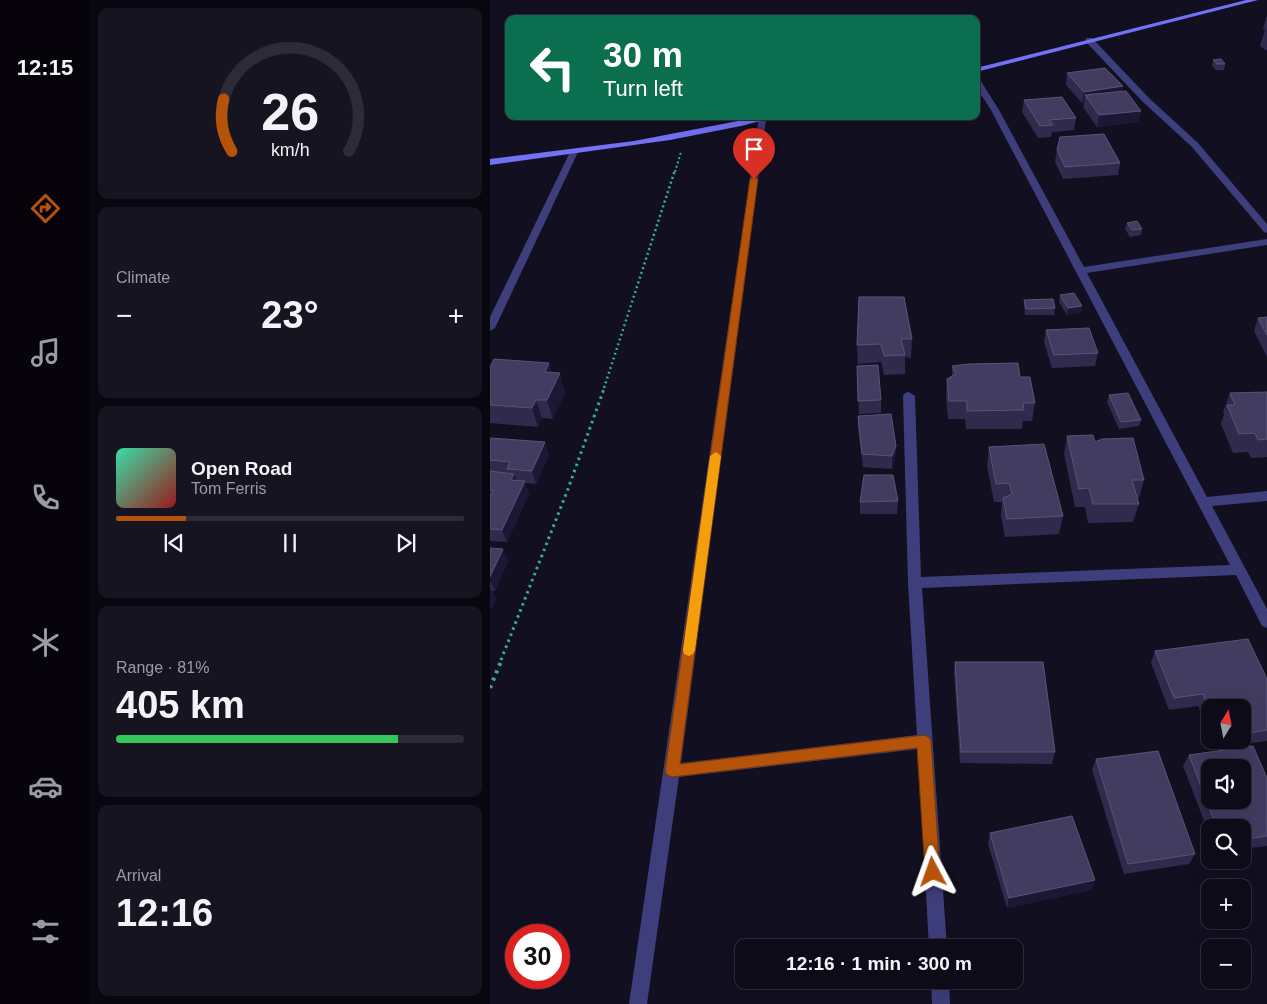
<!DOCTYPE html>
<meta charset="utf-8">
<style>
:root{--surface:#0e0b19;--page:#171422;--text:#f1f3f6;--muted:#9b9ba2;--line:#2e2b38;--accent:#b45309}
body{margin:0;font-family:Arial,sans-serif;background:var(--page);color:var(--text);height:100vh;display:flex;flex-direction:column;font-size:19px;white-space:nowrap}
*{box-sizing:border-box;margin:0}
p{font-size:16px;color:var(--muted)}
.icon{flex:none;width:28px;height:28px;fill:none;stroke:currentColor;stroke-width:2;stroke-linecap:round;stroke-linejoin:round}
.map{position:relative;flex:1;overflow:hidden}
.details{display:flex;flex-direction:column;gap:8px;padding:8px;background:#08060e;width:400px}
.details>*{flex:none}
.hud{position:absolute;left:15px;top:15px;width:475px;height:105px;border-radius:10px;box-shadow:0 5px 20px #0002,0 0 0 1px var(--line);background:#0b6e4f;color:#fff;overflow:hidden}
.needle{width:32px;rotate:10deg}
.controls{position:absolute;left:711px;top:699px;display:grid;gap:10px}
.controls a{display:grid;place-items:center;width:50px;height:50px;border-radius:10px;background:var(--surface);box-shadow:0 5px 20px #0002,0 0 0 1px var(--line);font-size:25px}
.speed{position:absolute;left:15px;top:924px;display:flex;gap:10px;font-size:25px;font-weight:700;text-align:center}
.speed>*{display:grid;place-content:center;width:65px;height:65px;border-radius:50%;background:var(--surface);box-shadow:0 5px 20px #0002,0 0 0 1px var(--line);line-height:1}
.speed .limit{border:8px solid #d22;background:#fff;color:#111}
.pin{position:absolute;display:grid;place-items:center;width:42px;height:42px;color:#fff;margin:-51px -21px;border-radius:50% 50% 50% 0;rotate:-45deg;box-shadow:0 0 5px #0007}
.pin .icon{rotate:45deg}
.me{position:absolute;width:55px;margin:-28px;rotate:356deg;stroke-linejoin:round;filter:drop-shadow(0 0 4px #0008)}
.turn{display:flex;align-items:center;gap:18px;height:105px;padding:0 15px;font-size:22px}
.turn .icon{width:65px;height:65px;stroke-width:2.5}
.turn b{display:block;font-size:35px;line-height:42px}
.big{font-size:38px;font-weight:700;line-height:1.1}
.details .widget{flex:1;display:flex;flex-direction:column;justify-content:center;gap:8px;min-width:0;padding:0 18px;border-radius:10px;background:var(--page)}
.details .dial{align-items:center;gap:0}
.dial svg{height:130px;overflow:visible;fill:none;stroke:var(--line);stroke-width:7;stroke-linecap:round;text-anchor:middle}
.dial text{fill:var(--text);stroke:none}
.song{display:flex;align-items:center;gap:15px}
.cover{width:60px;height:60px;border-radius:8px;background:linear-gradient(135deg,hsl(160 70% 55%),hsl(0 70% 35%))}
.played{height:5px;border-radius:2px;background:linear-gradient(90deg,var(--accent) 20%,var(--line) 20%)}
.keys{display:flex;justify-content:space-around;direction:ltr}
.heat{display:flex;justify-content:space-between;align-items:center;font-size:28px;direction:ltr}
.charge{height:8px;border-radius:4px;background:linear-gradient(90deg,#34c759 81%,var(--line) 0)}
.trip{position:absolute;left:245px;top:939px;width:288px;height:50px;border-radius:10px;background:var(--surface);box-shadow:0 5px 20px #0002,0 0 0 1px var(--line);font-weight:700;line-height:50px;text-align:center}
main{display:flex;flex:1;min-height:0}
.tabs{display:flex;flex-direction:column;width:90px;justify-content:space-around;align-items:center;background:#06040a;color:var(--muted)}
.tabs .icon{width:35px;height:35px}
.tabs .current{color:var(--accent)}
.tabs b{font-size:22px;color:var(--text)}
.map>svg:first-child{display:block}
</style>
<main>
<nav class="tabs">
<b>12:15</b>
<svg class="icon current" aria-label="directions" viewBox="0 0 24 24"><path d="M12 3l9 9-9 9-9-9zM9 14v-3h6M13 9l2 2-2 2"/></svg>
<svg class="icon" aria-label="music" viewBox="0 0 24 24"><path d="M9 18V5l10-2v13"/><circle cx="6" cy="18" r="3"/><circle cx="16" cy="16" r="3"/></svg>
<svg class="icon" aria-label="phone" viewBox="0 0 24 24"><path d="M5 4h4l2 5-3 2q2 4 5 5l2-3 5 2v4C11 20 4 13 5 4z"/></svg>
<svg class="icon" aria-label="climate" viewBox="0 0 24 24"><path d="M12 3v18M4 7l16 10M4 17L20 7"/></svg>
<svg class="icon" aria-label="car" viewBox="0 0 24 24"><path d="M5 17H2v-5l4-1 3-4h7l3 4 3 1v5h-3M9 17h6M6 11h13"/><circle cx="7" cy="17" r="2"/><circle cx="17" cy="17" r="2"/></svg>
<svg class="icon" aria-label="filters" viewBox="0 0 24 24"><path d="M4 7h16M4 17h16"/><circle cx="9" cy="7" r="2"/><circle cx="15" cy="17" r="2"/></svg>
</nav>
<section class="details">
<div class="widget dial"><svg viewBox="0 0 100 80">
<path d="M14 69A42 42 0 1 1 86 69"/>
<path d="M14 69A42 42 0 0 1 9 37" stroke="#b45309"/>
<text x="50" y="56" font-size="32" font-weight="700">26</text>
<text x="50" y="72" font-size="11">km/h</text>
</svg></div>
<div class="widget"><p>Climate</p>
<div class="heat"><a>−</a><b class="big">23°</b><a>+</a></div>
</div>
<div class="widget">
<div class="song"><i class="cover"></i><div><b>Open Road</b><p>Tom Ferris</p></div></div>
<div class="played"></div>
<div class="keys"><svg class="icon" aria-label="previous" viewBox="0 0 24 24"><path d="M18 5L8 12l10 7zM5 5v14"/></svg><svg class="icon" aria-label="pause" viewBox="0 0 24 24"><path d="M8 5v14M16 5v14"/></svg><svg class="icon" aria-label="next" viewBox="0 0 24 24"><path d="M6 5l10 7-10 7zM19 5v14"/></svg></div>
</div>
<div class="widget"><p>Range · 81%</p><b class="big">405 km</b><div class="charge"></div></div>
<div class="widget"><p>Arrival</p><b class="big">12:16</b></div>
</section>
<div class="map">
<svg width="777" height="1004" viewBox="0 0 777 1004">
<rect width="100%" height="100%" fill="#120f21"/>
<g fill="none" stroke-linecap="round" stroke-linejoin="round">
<path stroke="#38aaa2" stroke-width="2" stroke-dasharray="2 2.5" stroke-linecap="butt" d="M185,172L191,152"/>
<path stroke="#38aaa2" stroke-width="2.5" stroke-dasharray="2 3" stroke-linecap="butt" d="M114,388L185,170"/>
<path stroke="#38aaa2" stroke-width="3" stroke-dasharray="2.5 4" stroke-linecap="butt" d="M11,660L78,489L115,386"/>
<path stroke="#38aaa2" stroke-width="4" stroke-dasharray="3 5" stroke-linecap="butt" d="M0,688L12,659"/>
<path fill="#3f3e7c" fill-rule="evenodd" d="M596,38H602L659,98L708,143L777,224V233L774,232L702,147L653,102L596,42Z
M486,78H489L509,110L594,267L777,239V245L597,273L717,497L777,491V501L722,506L777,609V628L772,626L746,575L432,588L457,948H439L428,749L189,777L157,1004H139L269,117L276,119L191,763L427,735L418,583L413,396L415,393L419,392L425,396L431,577L740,565L501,110L486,87Z
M84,149L88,152L5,328L0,331V317L80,152Z
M441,980H459L460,1004H442Z"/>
<path fill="#7371f4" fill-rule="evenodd" d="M756,0H768L486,72V68Z
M274,116H290L251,126L180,140L0,165V159L144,141Z"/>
</g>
<path fill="#302a4d" d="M777,17V51L770,46L775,30L773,29L776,18Z
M723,60L735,64L734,70H726L722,66Z
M577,73L633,86L632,92L651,111L648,122L607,127L593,107L594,103H592L576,85Z
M534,100L586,118L584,130L562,132L561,137L548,138L532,112Z
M567,150L630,163L628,175L573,179L565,162Z
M637,223L652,229L651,235L640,237L635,229Z
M570,295L591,312L577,315L569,302Z
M369,297L422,339L421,358L415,357V374L394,375L391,362L368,364L367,345Z
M534,300L565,308L564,315H535L534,306Z
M777,317V357L764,331L768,318Z
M556,330L608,353L605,366L562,368L554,342Z
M59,363L62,373L75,392L63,419L52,418L48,427L0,423V367Z
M367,366L391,400V413L369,414Z
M462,366L530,377L545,403L542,421H533L532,429H476L475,419H458L456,397L457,379L462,376Z
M777,392V457L761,458L758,452L743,453L731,424L734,414L733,412L740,393Z
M619,395L651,420L649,426L629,429L617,402Z
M368,416L406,446L405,459L402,469L373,467L368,428Z
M577,436L605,442L654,480L649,498H647L649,504L643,522L598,523L595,507H585L574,454Z
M0,438L59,455L46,484L35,483L39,494L17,542L0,541Z
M499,447L573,516L569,534L515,537L511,516L512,502H504L497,466Z
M408,501L407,514H370V502Z
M0,548L13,549L18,562L5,591H2L6,599L0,611Z
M665,651L777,679V741L725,748L722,740H752V708H720V736L708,706L679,710L661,663Z
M465,662L565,752L562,764L470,763L464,673Z
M699,755L777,778V846L752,849V828H720V836L693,766Z
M606,759L705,854L699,864L634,874L602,770Z
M500,833L605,880L601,890L517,908L498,844Z"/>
<path fill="#1c1734" d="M633,86L630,98L595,95L594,103H592L594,92Z
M651,111L648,122L607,127L609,115Z
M592,306L591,312L577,315L578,308Z
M59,363L65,382L55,372Z
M70,373L75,392L63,419L57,400Z
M46,400L52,418L48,427L42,408Z
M55,442L59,455L46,484L42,471Z
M406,446L405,459L402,469V456Z
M24,474L29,486L21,480Z
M35,481L39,494L17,542L12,530Z
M13,549L18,562L5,591L0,581V577Z
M0,587L6,599L0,611Z
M605,880L601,890L517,908L519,898Z"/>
<path fill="#423c60" stroke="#595478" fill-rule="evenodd" d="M731,59L735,64H727L723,60Z
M615,68L633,86L594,92L577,73Z
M636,91L651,111L609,115L595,95Z
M572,97L586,118L559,120L563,125L550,126L534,100Z
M614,134L630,163L575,167L567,150L570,137Z
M647,221L652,229L642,230L637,223Z
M584,293L592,306L578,308L570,295Z
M369,297H414L422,339H411L415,355L394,356L391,344L367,345Z
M563,299L565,308L536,309L534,300Z
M777,317V335L768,318Z
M599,328L608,353L564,355L556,330Z
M4,359L59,363L55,372L70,373L57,400H46L42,408L0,405V367Z
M528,363L530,377H540L545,403H533L534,410L477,411V401H459L457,379L466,374L462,366L479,364Z
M388,365L391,400L368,401L367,366Z
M777,392V439L768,440L765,433L749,434L737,405H745L740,393Z
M638,393L651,420L631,422L619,395Z
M401,414L406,446L402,456L372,454L368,416Z
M603,435L605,442L612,439L643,438L654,480H642L649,504H603L599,488L589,489L577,436Z
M0,438L55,442L42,471L17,469L20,462L0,460Z
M554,444L573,516L517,519L513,498L522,494L519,483L506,484L499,447Z
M0,471L24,474L21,480L35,481L12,530L0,529V496L3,491L0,490Z
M374,475H403L408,501L370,502Z
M0,548L13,549L0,577Z
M758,639L777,679V730L752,734V708H720V712L713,694L684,698L665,651Z
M465,662H553L565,752H471Z
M763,746L777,778V836L752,840V828H727L699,755ZM720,768H752V800H720Z
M668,751L705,854L638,864L606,759Z
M582,816L605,880L519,898L500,833Z"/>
<path fill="#b45309" stroke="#753606" d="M264,176L268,179L190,764L434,735L439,737L441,741L450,872L448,878L443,880L437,878L435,872L427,748L182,777L177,775L175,771L260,179Z"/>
<path fill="#f59e0b" d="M226,452L231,456L205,650L203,654L199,656L194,654L193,650L220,456Z"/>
</svg>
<div class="controls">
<a><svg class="needle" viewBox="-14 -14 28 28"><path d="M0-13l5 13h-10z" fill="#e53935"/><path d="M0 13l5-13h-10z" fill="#9b9ba2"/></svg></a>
<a><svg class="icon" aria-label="sound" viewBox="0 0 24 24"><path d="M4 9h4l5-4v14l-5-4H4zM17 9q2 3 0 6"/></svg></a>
<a><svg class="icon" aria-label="search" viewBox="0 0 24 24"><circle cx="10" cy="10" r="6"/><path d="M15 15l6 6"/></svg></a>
<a>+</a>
<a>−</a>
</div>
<div class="speed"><div class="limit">30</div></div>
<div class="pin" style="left:264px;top:179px;background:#d93025"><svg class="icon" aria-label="arrive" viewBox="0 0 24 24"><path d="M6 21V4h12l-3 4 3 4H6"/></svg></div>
<svg class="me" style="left:443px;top:872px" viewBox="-20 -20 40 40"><path d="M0-17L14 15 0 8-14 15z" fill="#b45309" stroke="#fff" stroke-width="4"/></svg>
<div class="trip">12:16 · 1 min · 300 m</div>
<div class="hud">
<div class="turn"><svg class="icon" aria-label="left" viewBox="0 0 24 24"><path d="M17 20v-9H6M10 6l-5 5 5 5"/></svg><div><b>30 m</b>Turn left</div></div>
</div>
</div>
</main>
